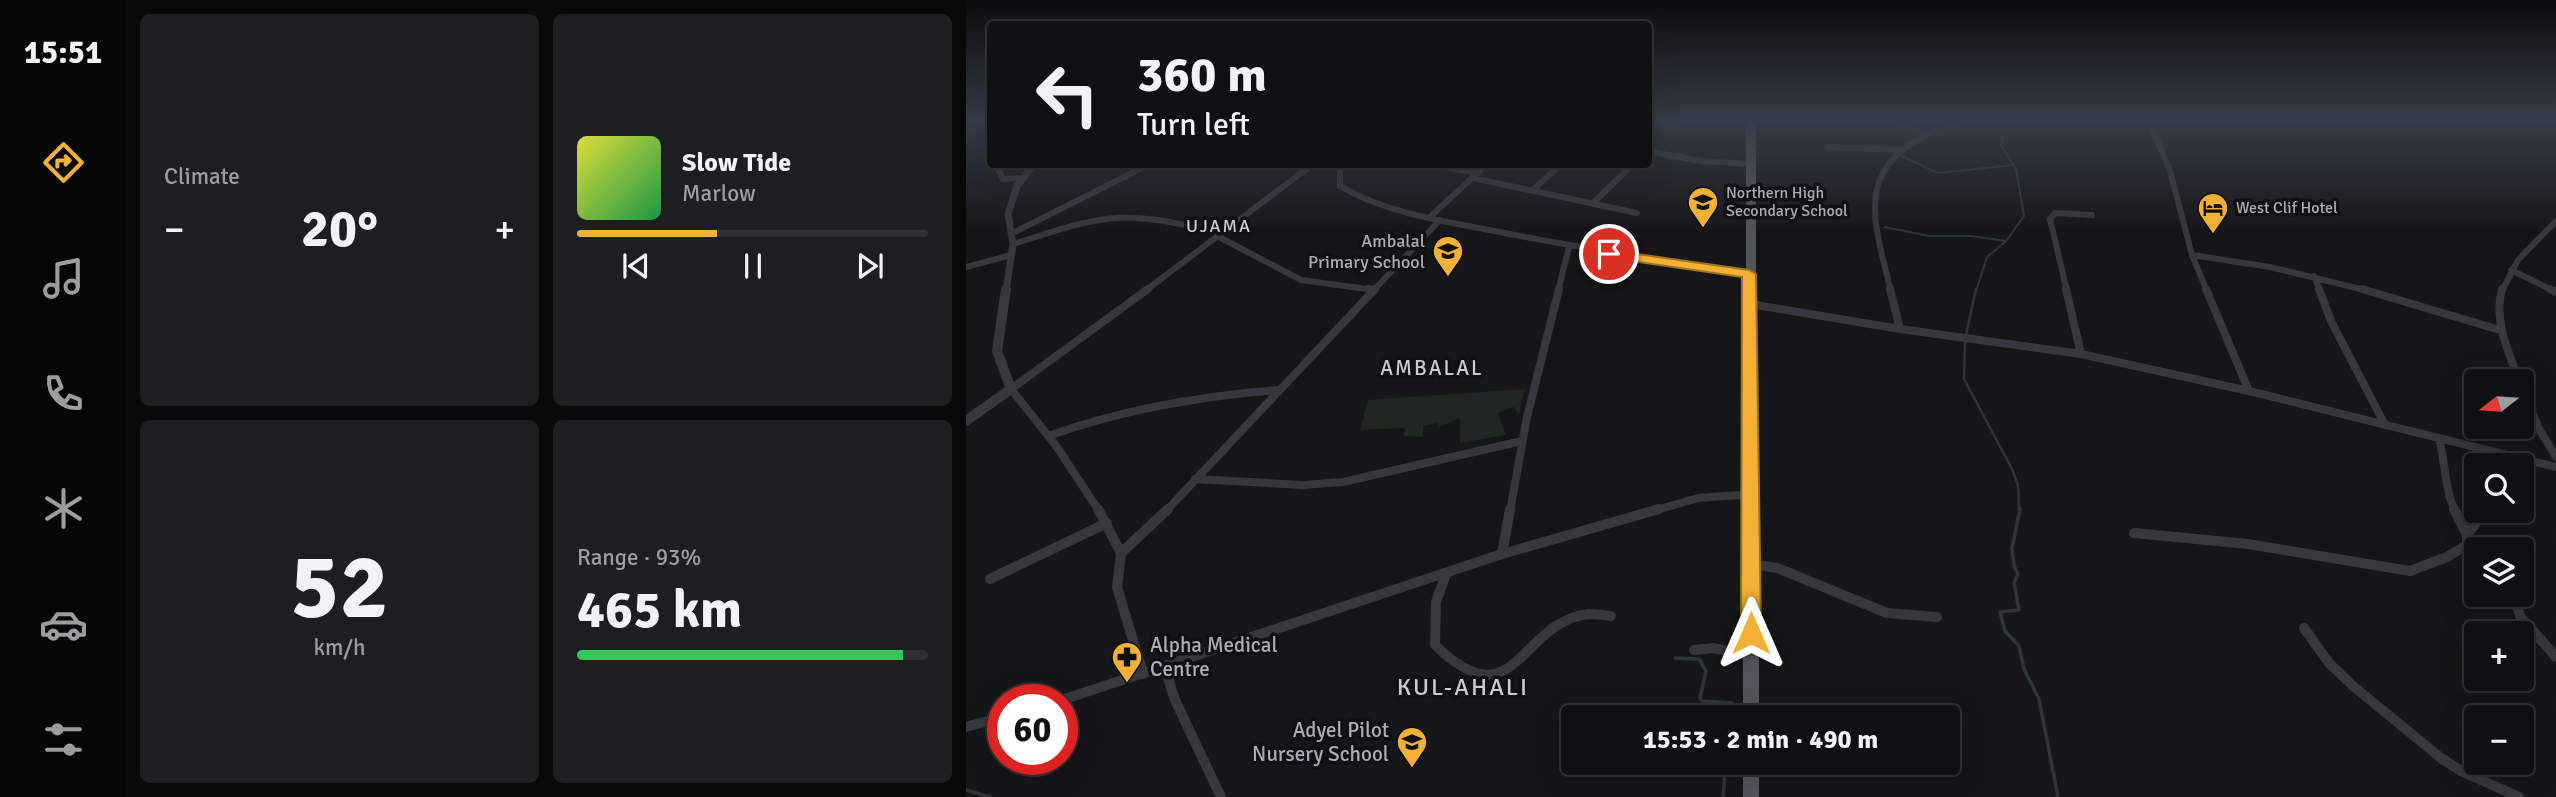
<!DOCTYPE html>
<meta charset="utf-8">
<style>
:root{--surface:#101012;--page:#1e1e20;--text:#f1f3f6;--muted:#9c9d9f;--line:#303032;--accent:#f2b134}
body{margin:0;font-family:Signika,sans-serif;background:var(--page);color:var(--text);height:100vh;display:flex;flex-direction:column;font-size:26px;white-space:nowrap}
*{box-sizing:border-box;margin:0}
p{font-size:23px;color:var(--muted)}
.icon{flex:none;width:38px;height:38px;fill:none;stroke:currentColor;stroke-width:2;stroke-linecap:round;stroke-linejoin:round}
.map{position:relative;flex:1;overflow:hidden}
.details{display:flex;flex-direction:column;gap:14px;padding:14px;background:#09090a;width:840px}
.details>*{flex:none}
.top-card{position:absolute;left:21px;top:21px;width:665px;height:147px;border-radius:7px;box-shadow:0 7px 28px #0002,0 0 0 2px var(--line);background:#101012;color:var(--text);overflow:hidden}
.needle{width:46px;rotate:253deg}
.tools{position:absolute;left:1498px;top:369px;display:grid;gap:14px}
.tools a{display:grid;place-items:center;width:70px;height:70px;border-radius:7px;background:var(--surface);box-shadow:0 7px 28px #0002,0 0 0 2px var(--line);font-size:35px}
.speed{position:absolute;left:21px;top:684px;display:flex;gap:14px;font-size:35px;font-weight:700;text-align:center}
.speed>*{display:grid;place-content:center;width:91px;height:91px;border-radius:50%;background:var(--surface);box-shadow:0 7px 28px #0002,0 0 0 2px var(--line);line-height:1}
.speed .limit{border:10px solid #d22;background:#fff;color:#111}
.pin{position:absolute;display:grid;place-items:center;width:60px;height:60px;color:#fff;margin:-30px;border:4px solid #fff;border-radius:50%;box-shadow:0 2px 7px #0007}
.me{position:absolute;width:77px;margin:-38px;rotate:0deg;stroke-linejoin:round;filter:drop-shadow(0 0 5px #0008)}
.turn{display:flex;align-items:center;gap:24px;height:147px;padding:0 35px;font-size:32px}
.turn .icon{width:91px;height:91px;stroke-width:2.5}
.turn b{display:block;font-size:49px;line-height:60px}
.big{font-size:52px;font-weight:800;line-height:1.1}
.details .widget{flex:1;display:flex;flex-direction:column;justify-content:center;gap:10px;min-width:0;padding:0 24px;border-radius:10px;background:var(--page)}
.details .dial{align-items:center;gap:0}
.dial b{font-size:91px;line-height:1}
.song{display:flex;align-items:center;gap:21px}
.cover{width:84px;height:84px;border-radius:10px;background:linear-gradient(135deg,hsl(60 70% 55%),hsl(140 70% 35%))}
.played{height:7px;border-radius:4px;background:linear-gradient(90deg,var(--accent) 40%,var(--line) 40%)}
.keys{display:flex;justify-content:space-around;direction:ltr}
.heat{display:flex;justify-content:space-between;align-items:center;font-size:38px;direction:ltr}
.charge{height:10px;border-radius:5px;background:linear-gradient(90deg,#34c759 93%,var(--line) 0)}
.details .tiles{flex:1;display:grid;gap:14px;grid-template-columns:repeat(2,1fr)}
.trip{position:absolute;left:595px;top:705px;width:399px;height:70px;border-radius:7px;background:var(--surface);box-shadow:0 7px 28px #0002,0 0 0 2px var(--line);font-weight:800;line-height:70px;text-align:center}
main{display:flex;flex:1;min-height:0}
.tabs{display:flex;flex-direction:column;width:126px;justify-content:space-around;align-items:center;background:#060607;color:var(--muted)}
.tabs .icon{width:49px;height:49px}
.tabs .current{color:var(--accent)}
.tabs b{font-size:32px;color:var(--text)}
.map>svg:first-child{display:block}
</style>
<main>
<nav class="tabs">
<b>15:51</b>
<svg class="icon current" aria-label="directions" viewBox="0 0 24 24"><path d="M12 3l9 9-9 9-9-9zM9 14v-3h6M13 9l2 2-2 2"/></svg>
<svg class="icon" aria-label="music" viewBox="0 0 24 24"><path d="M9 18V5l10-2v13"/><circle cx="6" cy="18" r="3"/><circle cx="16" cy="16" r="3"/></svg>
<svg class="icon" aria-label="phone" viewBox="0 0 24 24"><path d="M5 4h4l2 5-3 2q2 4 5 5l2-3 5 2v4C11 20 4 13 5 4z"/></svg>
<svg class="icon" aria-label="climate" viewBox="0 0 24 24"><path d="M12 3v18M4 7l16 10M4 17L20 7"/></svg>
<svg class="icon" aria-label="car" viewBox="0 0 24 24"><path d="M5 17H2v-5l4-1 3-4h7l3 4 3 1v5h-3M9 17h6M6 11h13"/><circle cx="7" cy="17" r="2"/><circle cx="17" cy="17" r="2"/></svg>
<svg class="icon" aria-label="filters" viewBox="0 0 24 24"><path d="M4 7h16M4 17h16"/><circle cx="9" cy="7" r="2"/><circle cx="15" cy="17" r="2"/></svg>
</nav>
<section class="details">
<div class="tiles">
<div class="widget"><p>Climate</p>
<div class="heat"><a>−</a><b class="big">20°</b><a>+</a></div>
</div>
<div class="widget">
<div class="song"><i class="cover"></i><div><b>Slow Tide</b><p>Marlow</p></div></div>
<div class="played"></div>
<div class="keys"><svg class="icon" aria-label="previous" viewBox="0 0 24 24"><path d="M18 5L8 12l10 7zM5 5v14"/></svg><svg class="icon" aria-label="pause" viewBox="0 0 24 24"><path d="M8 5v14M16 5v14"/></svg><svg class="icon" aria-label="next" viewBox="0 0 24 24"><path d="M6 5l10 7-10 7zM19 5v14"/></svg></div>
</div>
<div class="widget dial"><b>52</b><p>km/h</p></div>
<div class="widget"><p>Range · 93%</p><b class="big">465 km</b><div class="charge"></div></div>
</div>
</section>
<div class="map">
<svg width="1590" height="797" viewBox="0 0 1590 797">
<rect width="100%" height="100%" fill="#161618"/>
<path fill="#1e261f" d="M559,389L553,414L548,407L532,413L540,435L494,443V418L474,427L472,423L457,426V437L438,436L439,428L394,430L402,400Z"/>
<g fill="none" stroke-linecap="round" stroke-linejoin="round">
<path stroke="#2c353c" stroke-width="2" d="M936,156L972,173L1047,165
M919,227L963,236H1005L1040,241
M1010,291L1021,257L1040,241L1058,216L1050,169L1035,145L1042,121"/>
<path stroke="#2c353c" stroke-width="2.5" d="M1000,335L1010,289
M999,341L998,379L1046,469L1052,485L1053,511"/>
<path stroke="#2c353c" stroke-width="3.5" d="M1054,509L1046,548L1048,566L1052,574L1048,583L1053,610L1034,612L1039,631L1053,646L1058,669L1073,699L1092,797
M709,658L733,659L740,671L734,698L736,701L766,703V718
M0,790L24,797
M757,797L760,763"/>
<path stroke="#37383d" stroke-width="6" d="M924,121L962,134
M1171,121L1183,122
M1183,121L1204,171L1226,255L1241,291
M1585,121L1590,123
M862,147L936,150
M682,151L735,161L785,164
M30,164L37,179L55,178
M374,164V186C420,213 476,221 528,231C613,248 698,261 783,274
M463,164L512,173
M507,178L671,213
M567,190L595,164
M628,202L662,169
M465,216L521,164
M45,234L184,164
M253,237L335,280L408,290
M47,244C81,234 116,220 151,218C187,216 223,226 258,233
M1226,255L1304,267L1403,291
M0,267L45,255
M1545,270L1588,291
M1348,276L1354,291
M179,291L347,164
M407,291L474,220
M592,291L603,247
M925,291C909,226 887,170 961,135C975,129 989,126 1003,121
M1101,291L1084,219L1089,213L1126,215
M1536,291L1552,260L1590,221"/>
<path stroke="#37383d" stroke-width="8" d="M402,289L408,290
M924,289L934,329
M1100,289L1115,354
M1240,289L1283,391
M1353,289L1365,321L1419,425
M1396,289L1534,330
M1536,289C1527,320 1543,354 1554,382
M1584,289L1590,292
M784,304L934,329L1115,354L1283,391L1590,467
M1556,387L1572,427L1590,457
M85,435C159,409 234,396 312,390
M1473,439C1480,464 1478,488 1489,511
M1556,471L1561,467V460
M229,479L337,485L377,482L556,441
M133,511L91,447L45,389L182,289
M200,511L409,289
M544,511L561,417L593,289
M687,511L732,498L786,494"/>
<path stroke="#37383d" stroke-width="10" d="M132,509L155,553
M1488,509L1501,535
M1168,533L1282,544L1444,571L1481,557L1501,545V535L1519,511
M1501,545L1510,553
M536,554L544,509
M786,564L811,568L921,613L971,617
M480,574L470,602L469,645C550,724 553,621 623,614C630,614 638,615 645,616
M24,579L141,523
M1548,595L1554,616L1590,657
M1338,628L1363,663L1387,686L1475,758L1495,771L1553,797
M728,650L747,648L785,656
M198,666L209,700L255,797
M177,674L151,587L155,553L202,509
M96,700L536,554L693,509
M0,727L37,717"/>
<path stroke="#37383d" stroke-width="7" d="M40,291L47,244L42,214L51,186L68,164"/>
<path stroke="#37383d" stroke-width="10" d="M0,421L45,389L31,351L40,289"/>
<path stroke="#53555c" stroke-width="10" d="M785,121V291"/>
<path stroke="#53555c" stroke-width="12" d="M785,289V511"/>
<path stroke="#53555c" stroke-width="16" d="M785,509V718
M785,763V797"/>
</g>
<linearGradient id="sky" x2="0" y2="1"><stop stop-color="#0c0c0d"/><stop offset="0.52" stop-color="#363c48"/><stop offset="1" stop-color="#363c48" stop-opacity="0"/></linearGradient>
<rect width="1590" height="233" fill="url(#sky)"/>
<path fill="#f2b134" stroke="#9d7322" stroke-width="2" d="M643,250L783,270L790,274L795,633L792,640L785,642L778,640L775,633L776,277L638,257V251Z"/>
<defs>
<g id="school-pin" transform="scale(1.575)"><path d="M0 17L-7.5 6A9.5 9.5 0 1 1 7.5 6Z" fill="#f2b134" stroke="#111113"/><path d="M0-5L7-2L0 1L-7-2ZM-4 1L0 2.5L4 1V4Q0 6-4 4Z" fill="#111"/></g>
<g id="hotel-pin" transform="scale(1.575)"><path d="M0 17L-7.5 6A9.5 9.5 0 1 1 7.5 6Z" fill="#f2b134" stroke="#111113"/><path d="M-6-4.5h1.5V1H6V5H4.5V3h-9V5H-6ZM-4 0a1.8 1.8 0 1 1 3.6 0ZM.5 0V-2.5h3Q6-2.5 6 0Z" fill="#111"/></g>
<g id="pharmacy-pin" transform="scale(1.575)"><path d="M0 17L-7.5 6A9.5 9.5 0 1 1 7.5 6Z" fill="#f2b134" stroke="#111113"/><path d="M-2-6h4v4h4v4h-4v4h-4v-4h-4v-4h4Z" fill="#111"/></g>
</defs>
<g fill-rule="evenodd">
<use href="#school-pin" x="737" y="202"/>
<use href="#hotel-pin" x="1247" y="208"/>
<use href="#school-pin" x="482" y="251"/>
<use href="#pharmacy-pin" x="161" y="657"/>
<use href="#school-pin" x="446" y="742"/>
</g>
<g text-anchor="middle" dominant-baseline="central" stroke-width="7" stroke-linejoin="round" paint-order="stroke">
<g font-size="16" fill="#a8adb8" stroke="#111113" text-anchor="start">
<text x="760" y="193">Northern High<tspan x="760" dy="18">Secondary School</tspan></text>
<text x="1270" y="208">West Clif Hotel</text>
</g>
<g font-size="18" letter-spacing="2" fill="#c9ccd4" stroke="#111113">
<text x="253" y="226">UJAMA</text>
</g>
<g font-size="18" fill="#a8adb8" stroke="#111113" text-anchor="end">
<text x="459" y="241">Ambalal<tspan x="459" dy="21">Primary School</tspan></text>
</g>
<g font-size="21" letter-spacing="2" fill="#c9ccd4" stroke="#111113">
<text x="466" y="368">AMBALAL</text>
</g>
<g font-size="21" fill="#a8adb8" stroke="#111113" text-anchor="start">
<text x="184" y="645">Alpha Medical<tspan x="184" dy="24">Centre</tspan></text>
<text x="423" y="730" text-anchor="end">Adyel Pilot<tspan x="423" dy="24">Nursery School</tspan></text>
</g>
<g font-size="24" letter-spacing="2" fill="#c9ccd4" stroke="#111113">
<text x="497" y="687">KUL-AHALI</text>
</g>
</g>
</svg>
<div class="tools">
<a><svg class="needle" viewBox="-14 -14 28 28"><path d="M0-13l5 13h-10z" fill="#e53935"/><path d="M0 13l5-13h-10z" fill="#9c9d9f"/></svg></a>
<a><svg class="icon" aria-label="search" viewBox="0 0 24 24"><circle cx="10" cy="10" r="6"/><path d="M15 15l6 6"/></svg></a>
<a><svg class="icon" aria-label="layers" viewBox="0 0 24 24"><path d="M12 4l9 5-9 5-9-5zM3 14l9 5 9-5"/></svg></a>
<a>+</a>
<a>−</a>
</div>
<div class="speed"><div class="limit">60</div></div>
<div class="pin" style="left:643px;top:254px;background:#d93025"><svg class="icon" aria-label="arrive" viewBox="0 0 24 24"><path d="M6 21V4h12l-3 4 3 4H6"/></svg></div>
<svg class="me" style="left:785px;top:633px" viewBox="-20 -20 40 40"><path d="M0-17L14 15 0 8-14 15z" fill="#f2b134" stroke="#fff" stroke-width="4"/></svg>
<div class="trip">15:53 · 2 min · 490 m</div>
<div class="top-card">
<div class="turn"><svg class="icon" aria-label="left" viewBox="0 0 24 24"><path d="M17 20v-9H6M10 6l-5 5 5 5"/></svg><div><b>360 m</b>Turn left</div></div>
</div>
</div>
</main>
